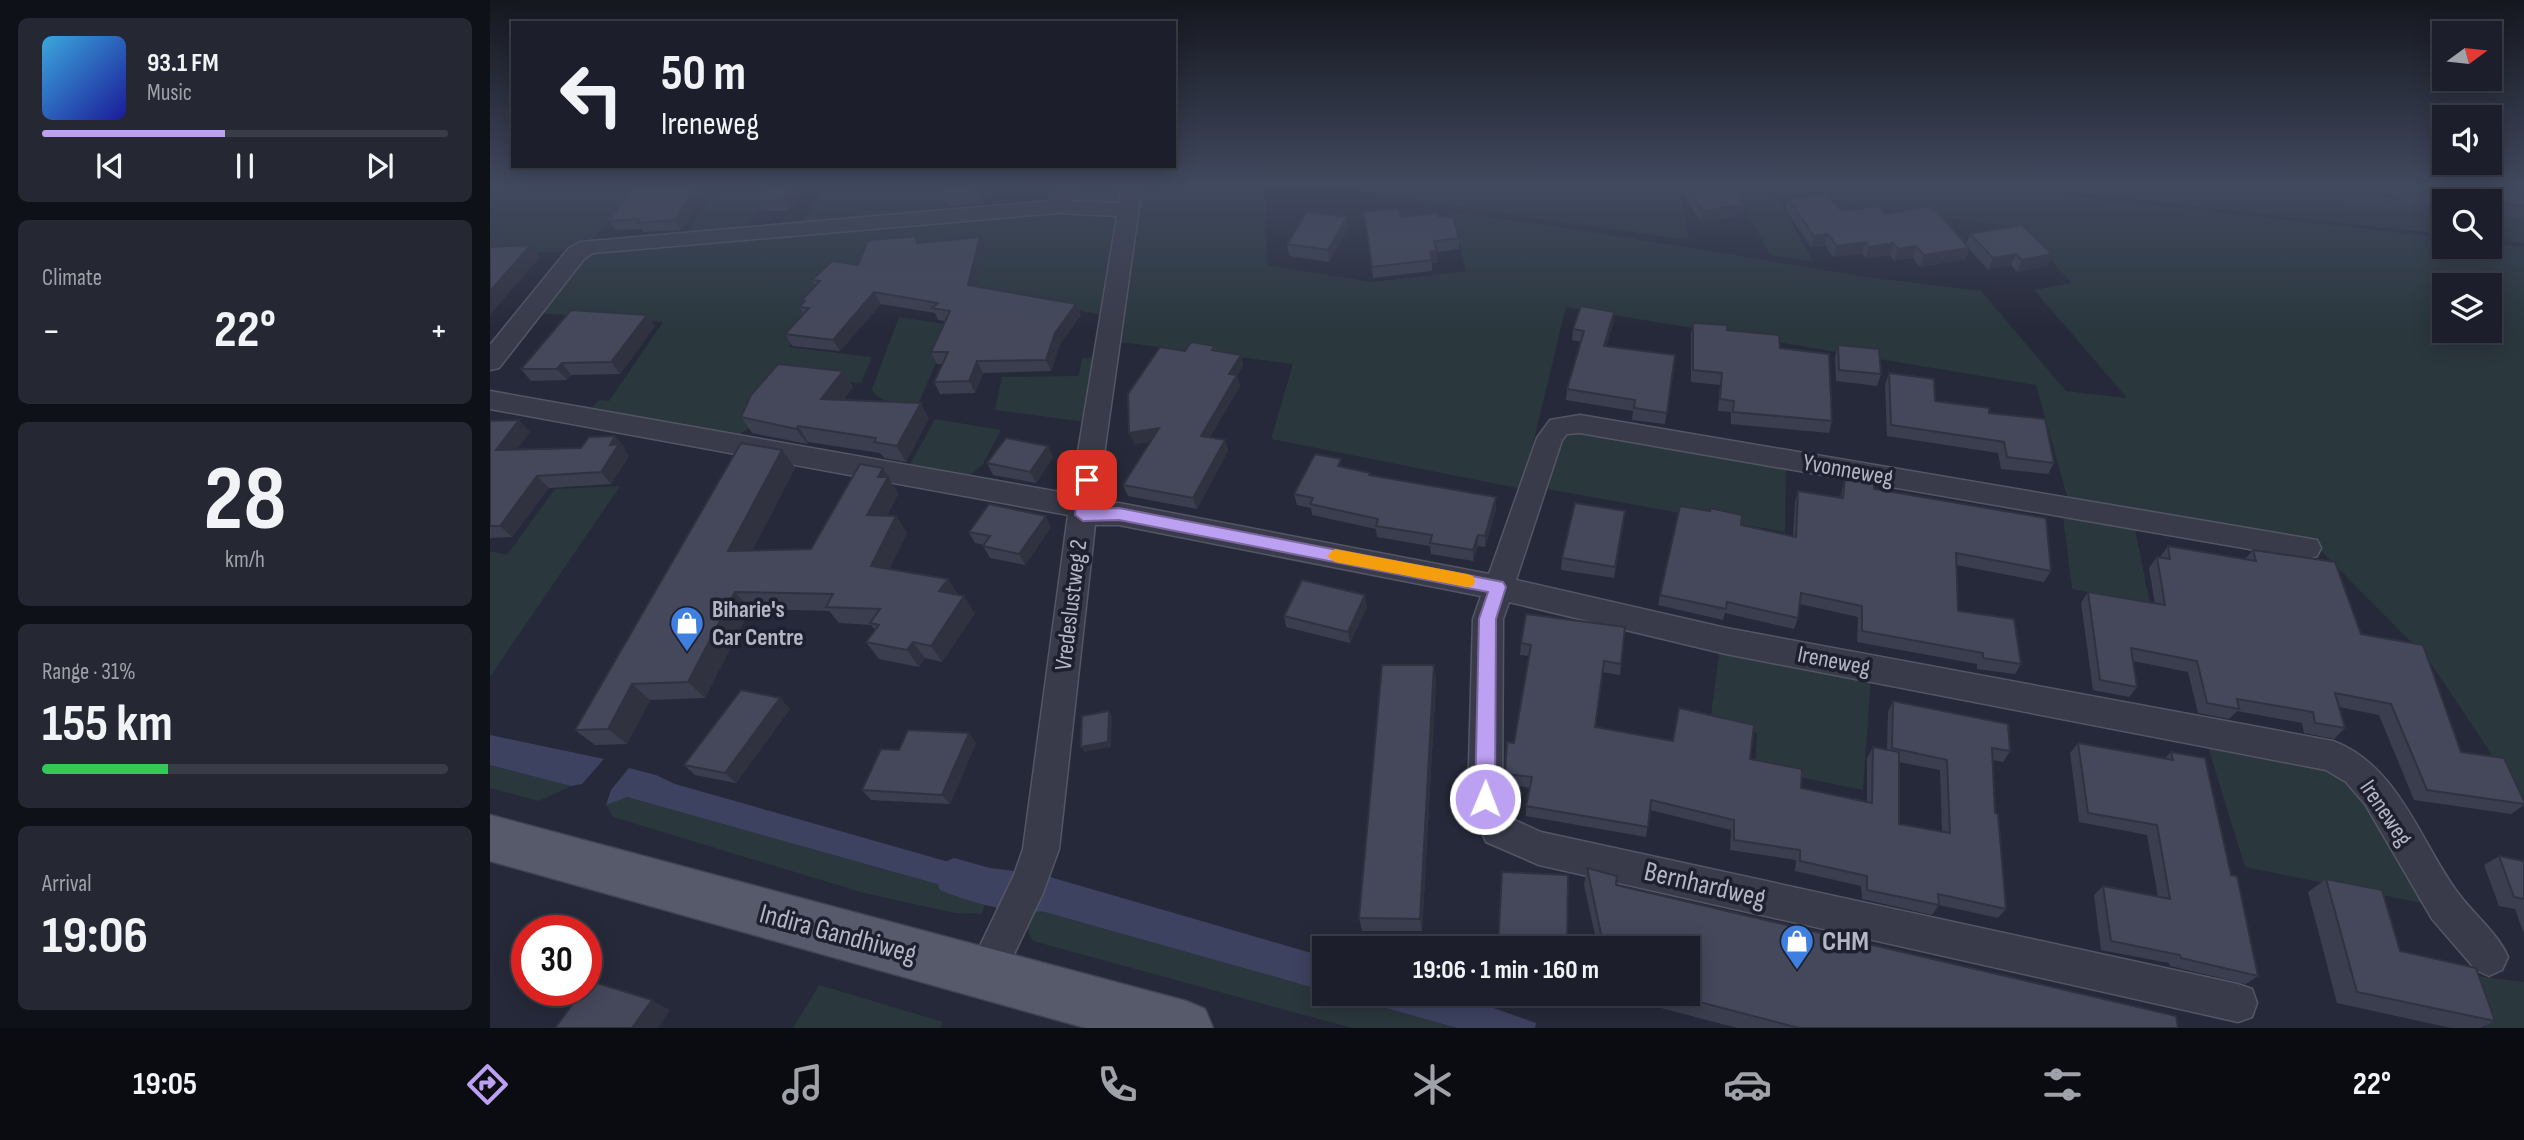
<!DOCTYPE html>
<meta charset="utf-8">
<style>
:root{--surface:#1c1f2b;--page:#252733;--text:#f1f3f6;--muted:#a0a2a9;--line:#3a3d47;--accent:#bca0f2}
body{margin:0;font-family:"Sofia Sans Condensed",sans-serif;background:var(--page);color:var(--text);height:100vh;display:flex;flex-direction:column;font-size:26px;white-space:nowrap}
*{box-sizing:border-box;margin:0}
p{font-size:23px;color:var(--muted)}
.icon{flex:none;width:38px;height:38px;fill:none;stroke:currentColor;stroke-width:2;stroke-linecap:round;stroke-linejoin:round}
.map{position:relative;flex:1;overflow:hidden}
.side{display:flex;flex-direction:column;gap:18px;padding:18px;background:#0f1118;width:490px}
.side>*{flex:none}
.hud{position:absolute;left:21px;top:21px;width:665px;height:147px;border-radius:0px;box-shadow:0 4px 18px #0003,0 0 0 2px var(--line);background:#1c1f2b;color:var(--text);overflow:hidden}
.needle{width:46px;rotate:75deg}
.controls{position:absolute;left:1942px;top:21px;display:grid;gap:14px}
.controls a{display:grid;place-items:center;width:70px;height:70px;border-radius:0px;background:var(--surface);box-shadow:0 4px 18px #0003,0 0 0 2px var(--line);font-size:35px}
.speed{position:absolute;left:21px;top:915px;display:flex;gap:14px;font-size:35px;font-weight:700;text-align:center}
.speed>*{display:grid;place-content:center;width:91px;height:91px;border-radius:50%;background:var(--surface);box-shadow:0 4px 18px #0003,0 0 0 2px var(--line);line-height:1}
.speed .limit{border:10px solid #d22;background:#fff;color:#111}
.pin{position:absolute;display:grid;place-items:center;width:60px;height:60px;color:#fff;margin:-30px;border-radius:14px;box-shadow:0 4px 10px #0006}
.me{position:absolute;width:77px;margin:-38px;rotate:1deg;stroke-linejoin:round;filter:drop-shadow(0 0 5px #0008)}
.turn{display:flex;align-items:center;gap:24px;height:147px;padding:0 35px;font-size:32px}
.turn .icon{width:91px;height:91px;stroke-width:2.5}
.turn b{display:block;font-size:49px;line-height:60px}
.big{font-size:52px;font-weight:700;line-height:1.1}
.side .widget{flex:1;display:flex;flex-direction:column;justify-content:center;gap:10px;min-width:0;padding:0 24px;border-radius:10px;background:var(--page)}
.side .dial{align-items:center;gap:0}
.dial b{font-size:91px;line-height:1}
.song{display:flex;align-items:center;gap:21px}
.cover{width:84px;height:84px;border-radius:10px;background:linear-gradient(135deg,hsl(200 70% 55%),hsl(240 70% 35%))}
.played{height:7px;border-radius:4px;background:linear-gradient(90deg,var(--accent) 45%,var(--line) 45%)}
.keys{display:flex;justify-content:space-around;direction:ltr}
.heat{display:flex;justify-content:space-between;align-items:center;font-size:38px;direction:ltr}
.charge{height:10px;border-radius:5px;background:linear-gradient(90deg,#34c759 31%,var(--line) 0)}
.trip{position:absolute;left:822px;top:936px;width:388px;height:70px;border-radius:0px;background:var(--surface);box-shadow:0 4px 18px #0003,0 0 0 2px var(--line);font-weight:700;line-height:70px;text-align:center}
.tab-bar{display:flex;height:112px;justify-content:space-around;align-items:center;background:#0b0c11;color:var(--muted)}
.tab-bar .icon{width:49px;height:49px}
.tab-bar .on{color:var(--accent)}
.tab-bar b{font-size:32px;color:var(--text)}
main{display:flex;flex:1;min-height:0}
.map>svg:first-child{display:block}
</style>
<main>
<section class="side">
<div class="widget">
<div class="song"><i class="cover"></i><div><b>93.1 FM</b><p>Music</p></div></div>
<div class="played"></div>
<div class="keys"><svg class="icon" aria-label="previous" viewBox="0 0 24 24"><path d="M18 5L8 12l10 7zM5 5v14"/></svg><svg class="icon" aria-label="pause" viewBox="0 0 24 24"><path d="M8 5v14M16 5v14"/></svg><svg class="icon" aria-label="next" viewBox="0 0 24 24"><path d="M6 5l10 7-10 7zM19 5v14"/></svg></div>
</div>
<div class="widget"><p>Climate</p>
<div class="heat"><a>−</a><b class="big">22°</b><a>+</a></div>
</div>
<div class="widget dial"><b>28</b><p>km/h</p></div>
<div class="widget"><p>Range · 31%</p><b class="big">155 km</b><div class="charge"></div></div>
<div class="widget"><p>Arrival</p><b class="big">19:06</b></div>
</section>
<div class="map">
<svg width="2034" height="1028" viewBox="0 0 2034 1028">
<rect width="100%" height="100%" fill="#262939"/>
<path fill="#2a373d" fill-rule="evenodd" d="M0,186H88L84,192L145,187L104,239L80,251L0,255Z
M228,186H287L255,229L196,234Z
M338,186H458L438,215L310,225Z
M585,186H634L630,207L580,203Z
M650,186H781L775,194L777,265L882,282L976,271L963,213L1064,226L1377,277L1491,291L1576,391L1637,398L1544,290L1582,283L1530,228L1284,192L1323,261L1280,255L1244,187L1241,186H1994L2034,190V243L2000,239V201H1955V234L1580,192L1582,196L1955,238V247H2000V244L2034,247V803L1938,659L1823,543L1578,500L1546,385L1076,307L1032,489L781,439L803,364L629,342ZM1955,285H2000V331H1955Z
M844,186H1190L1199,240C1081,222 962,207 844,186Z
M568,208L574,217L620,215L630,217L614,315L347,270L325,291L299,347L382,357L371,383L287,375L261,427L247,436L100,410L109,400L119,401L173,322L47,313L95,255L102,250Z
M409,317L462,325L428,405C413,403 388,404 382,389Z
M606,357L596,422L505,410L512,377L589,376L592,358Z
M445,419L511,430L493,464L477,478L418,468Z
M1080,429L1296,466L1295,532L1052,488L1067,439Z
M130,486L0,677V551L17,555L65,489Z
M1573,517L1645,529L1660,604L1582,589Z
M1230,647L1381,677L1373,790L1265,768L1267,733L1220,723Z
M1718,747L1865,777L1946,906L1755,867Z
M0,765L81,786L49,801L0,788Z
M137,797L497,898L492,914L465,913L374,893L123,817L116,805Z
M544,909L835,991V994H846L967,1028H862L543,941C535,928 536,922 544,909Z
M1971,974L2034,982V1028H1995Z
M329,985L453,1022L450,1028H303Z"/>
<path fill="#3d4260" d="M0,735L114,759L92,784L81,786L0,765Z
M139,768L166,775L185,784L508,876L497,898L137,797L116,805L121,790Z
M560,877L835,957V991L544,909Z
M846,994H964L1046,1023L1045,1028H967Z"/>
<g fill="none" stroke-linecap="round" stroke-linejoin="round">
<path fill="#3d4260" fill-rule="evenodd" d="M464,858L500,868L556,875L570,881L575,894L570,907C539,920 481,903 450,890L445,877L450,864Z"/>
<g stroke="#545665" stroke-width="3">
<path id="street" d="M565,186H585L580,201L629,203L632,186H652L607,504L629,503L999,574L1047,438L1060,420L1090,415L1827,540L1831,548L1827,556L1817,559L1090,433L1077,434L1072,440L1026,580L1236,628L1843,741C1909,766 1929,840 1968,893C1984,915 2007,932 2018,957L2012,970L1999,976L1986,970L1942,919L1875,804L1856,782L1836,770L1236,654L1019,602L1013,619L1012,799L1020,818L1051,832L1748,984L1762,989L1767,1003L1762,1017L1748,1022L1049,865L996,842L978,799L983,619L991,596L629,525H605L569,849L553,893L509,986L496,992L483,986L477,973L524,875L533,849L578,515L0,409V391L581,494L627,216L568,213L103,253L94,259L9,368L0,370V345L78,249L90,242L559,201Z"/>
</g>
<g stroke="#424453" stroke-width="3">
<path id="primary" d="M0,815L696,1001L715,1009L723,1028H596L0,861Z"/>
</g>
<use href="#street" fill="#393b4a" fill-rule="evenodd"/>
<use href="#primary" fill="#575a6a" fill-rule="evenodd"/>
</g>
<path fill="#3b3e4e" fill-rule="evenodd" d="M219,186L191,230L154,232L152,229L126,230L119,221Z
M449,186H503L492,203L457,206L455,201H451L446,190Z
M1189,186H1243L1253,216L1210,222Z
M1797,186H2034V219L2000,215V201H1955V209L1908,203L1904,209L1831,199L1828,192L1799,189Z
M317,187L300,211H272L265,200Z
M1298,199L1351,211L1395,214L1476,244L1480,234L1562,254L1557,266L1527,272L1521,265L1498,270L1479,249L1475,259L1430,267L1423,258L1404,261L1400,255L1376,258L1372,253L1343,257L1335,245L1321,247L1296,210Z
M874,212L911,217H949L969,238V249L947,252V263H942V271L883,278Z
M858,229L839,262L799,256L797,244Z
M426,236L430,243L490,237L495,248L486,286L591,315L570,344L561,371L493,373L485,393L450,394L444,382L453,364H447L441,352L456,321L448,320L445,313L391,304L350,351L302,346L295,334L314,314L309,307L313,303L312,300L326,286L322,280L368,265Z
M1124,312L1123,324L1116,347L1185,355L1175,424L1142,420L1143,411L1076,400L1077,389L1091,342L1082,340L1083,329Z
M157,315L165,326L130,374L81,375L77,380L41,381L31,369Z
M1203,323L1290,348L1342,421L1339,433L1241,424V412L1228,411L1230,385L1201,382V334Z
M1348,345L1391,374L1387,386L1346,381L1345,357Z
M725,346L727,351L751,355L753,366L747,376L750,386L720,437L735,440L738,451L707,509L638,496L633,485L660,442L644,444L695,351Z
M353,371L363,387L353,400L439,418L416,462L394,458L390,453L318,442L317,444L262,433L251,417Z
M1399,373L1445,401L1499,413L1564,463L1558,474L1511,469L1508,453L1397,436L1395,385Z
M0,421L40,432L27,449L135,447L134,450L139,456L121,484L59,488L22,537L0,538Z
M292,450L305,468L262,551L321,549L404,486L408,494L397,516H406L417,533L399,569L458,579L468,595L485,613L452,662L435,658L429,667L389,659L376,642L385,630L381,625L349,623L339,611L260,609L215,698L160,700L137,744L105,745L85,730Z
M563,457L546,483L503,475L497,463Z
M852,467L880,473L881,475L1006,497V509L995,547L988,546L983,561L941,554L940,546L887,537L886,529L822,515L821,508L807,505L804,494Z
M1355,478L1384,489L1561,571L1554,582L1466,565L1468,611L1531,664L1525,674L1487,669V664L1367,642L1368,617L1310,604L1308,618L1304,629L1235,613L1233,620L1168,605L1170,595L1303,536L1305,502L1308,491L1351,498L1352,489Z
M1134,522L1124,578L1071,570L1072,558Z
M561,527L535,565L500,558L493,546L494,545L485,543L479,532Z
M1678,546L1755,559L1763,550L1871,634L1971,752L2034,801V805L2021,814L1924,800L1889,715L1849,707L1855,728L1844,739L1814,733L1812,723L1747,711L1739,719L1708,713L1698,672L1643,661L1647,687L1639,697L1603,690L1591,603L1598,592L1665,604L1659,568L1667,557H1670Z
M877,607L860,643L796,627L794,616Z
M1135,627L1130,675L1112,672L1105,727L1260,759L1311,788L1377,801V758L1383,747L1397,750L1398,712L1403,701L1520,751L1513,762L1502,760L1505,813L1516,909L1508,918L1449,905L1442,915L1372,899L1371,886L1305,871L1306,860L1240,850L1241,830L1160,810L1156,837L1036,816V806L1040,788L1015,784V774L1024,743L1040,656L1030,655L1031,643ZM1409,762L1450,770L1452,831L1409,824Z
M944,665L946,681L932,931H872L869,918Z
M290,698L300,709L246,783L205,775L194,765Z
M479,733L486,743L460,804L381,800L372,790L409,750Z
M1588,743L1675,758L1681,752L1741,875L1768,976L1756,984L1680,966L1679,963L1611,950L1604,895L1613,886L1668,897L1657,835L1589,822L1580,753Z
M2009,856L2034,861V934L2025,909L2009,906L1994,865Z
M1097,868L1126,885L1688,1028H1247L1118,994H1199V948H1108L1094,885Z
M1836,879L1910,951L2005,1021L1991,1028H1961L1847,1003L1818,892Z"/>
<path fill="#303240" d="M207,186H219L191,230L185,220Z
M303,186H317V187L300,211L293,200Z
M491,186H503L492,203L487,192Z
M1255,205L1253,216L1210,222L1212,211Z
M857,217L858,229L839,262L838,250Z
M1338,234L1335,245L1321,247L1324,236Z
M490,237L495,248L484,296L478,285Z
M1376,242L1372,253L1343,257L1347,246Z
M1403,243L1400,255L1376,258L1379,247Z
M41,245L50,257L0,315V291Z
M1426,246L1423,258L1404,261L1408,249Z
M1479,248L1475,259L1430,267L1434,255Z
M947,251V263H942L940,252Z
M1526,254L1521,265L1498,270L1503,258Z
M1562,254L1557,266L1527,272L1532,260Z
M384,292L391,304L350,351L343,340Z
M586,304L591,315L570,344L561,371L556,360L565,333Z
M1124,312L1123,324L1113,358L1114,346Z
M157,315L165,326L130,374L121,362Z
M751,355L753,366L747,376L750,386L714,447L711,436L739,374Z
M487,361L493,373L485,393L479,381Z
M72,363L81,375L77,380L67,369Z
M353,371L363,387L341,414L331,399Z
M431,403L439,418L416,462L407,446Z
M29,420L40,432L18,461L6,450Z
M308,426L318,442L317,444L306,429Z
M669,428L672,440L644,444L639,433Z
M125,436L135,447L134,450L139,456L121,484L111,472L120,445Z
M735,440L738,451L707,509L703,498Z
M558,446L563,457L546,483L540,472Z
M292,450L305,468L253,568L238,551Z
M393,468L408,494L388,533L377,515L388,477Z
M47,476L59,488L22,537L10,526Z
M1006,497V509L995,547V536Z
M406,516L417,533L393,583L381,566Z
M556,516L561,527L535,565L529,554Z
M988,535V546L983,561V550Z
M458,579L468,596L449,591Z
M245,592L260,609L215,698L198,682Z
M875,595L877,607L860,643L858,632Z
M474,596L485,613L452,662L441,646Z
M423,642L435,658L429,667L417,650Z
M944,665L946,681L932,931L930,919Z
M142,684L160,700L137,744L118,729Z
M290,698L300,709L246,783L235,773Z
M619,711L622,716L621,747L594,752L591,747Z
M479,733L486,743L460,804L452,795Z
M162,1000L180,1010L168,1028H142Z"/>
<path fill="#45485b" stroke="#303240" stroke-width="2" d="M143,186H207L185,220L147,223L150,219L119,221Z
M275,186H303L293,200H265Z
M449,186H491L487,192L452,194L455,190H446Z
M1197,186H1243L1255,205L1212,211Z
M1838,186H2034V206L1908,190L1912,197L1839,188Z
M1337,193L1351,211L1388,206L1395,214L1442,206L1479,248L1434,255L1426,246L1408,249L1403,243L1379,247L1376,242L1347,246L1338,234L1324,236L1298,199Z
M909,209L911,217L948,213L949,217L963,216L969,238L944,241L947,251L940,252L942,260L882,267L874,212Z
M817,212L857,217L838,250L797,244Z
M1532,225L1562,254L1532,260L1526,254L1503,258L1480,234Z
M426,236L427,243L490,237L478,285L586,304L565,333L556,360L487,361L479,381L444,382L458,352H441L460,311L442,308L448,303L384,292L343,340L295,334L319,308L309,307L315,301L312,300L330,281L322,280L342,261L368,265L378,240Z
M41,245L0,291V247Z
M1091,306L1124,312L1114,346L1185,355L1177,413L1144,408L1145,400L1077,389L1094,331L1083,329Z
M81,310L157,315L121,362L72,363L67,369H31Z
M1203,323L1237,325V330L1289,335L1290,348L1339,354L1342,421L1243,412L1244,401L1230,399L1232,373L1203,370Z
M701,342L725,346L722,350L751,355L739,374L747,375L711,436L735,440L703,498L633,485L669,428L639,433L638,394L670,347L695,351Z
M1348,345L1389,349L1391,374L1349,370Z
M288,364L353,371L331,399L431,403L407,446L384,442L386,438L308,426L306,429L251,417L261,395Z
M1399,373L1444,379L1445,401L1499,408V413L1555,419L1564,463L1517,457L1514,442L1401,425Z
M29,420L6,450L91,448L99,437L125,436L120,445L129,444L111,472L47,476L10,526H0V421Z
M516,438L558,446L540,472L497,463Z
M251,443L292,450L238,551L321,549L370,464L393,468L388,477H398L377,515L406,516L381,566L458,579L449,591L474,596L441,646L423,642L417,650L376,642L389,625L380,623L390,609L336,607L343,594L245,592L198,682L142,684L118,729L85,730Z
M825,454L851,459L848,466L880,473L879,475L1006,497L995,536L988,535L983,550L940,543L942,535L886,526L888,519L820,504L823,498L804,494Z
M1355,478L1384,484V489L1556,518L1561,571L1466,553L1468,611L1524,619L1531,664L1493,658V653L1372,631V606L1311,593L1308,618L1237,602L1236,609L1170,595L1190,506L1220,511V508L1252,515L1251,525L1306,537L1308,491L1353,498Z
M1085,503L1135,511L1125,567L1072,558Z
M499,504L556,516L529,554L493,546L500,536L479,532Z
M1678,546L1766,561L1763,550L1845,562L1871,634L1933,645L1971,752L2014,758L2034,801V804L1937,790L1901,704L1845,693L1855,728L1825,723L1823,712L1747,699L1749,709L1717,703L1707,661L1641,648L1647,687L1610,680L1598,592L1675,605L1667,557L1680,559Z
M812,580L875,595L858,632L794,616Z
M1036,614L1135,627L1131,664L1114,661L1105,727L1183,741L1189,708L1264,725L1260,759L1312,769L1311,788L1382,803L1383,747L1409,752V824L1460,833L1457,760L1402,748L1403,701L1518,724L1520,751L1502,748L1505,813L1508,814L1516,909L1448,894L1449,905L1377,890V876L1310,861V850L1244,840V820L1161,800L1158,827L1036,806L1042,777L1015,774L1017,742L1024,743L1041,645L1031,643Z
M892,665H944L930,919L869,918Z
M251,690L290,698L235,773L194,765Z
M619,711L618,742L591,747L592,716Z
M418,730L479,733L452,795L372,790L391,749L409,750Z
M1588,743L1683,760L1681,752L1715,758L1741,875L1747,876L1768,976L1691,958L1690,955L1621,941L1613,886L1680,899L1667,825L1598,813Z
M2009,856L2034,861V899L2024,897Z
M1097,868L1127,876L1126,885L1686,1016L1688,1028H1309L1179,994H1199V948H1114Z
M1012,872L1078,875L1077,948H1008Z
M1836,879L1892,890L1910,951L1986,968L2005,1021L1867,992Z
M100,981L162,1000L142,1028H65L93,990H96V986Z"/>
<linearGradient id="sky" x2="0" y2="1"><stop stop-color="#15171f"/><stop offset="0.56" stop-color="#41495f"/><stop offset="1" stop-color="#41495f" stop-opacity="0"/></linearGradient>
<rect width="2034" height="330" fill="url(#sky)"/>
<path fill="#bca0f2" stroke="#7a689d" stroke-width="2" d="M597,474L604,480L601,509L629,508L1013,582L1016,587L1006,619L1005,799L1002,806L995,808L988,806L985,799L989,619L998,592L629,520L593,521L585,515L589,480Z"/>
<path fill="#f59e0b" d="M845,549L977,574L983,576L985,581L983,586L977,587L845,562L837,556Z"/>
<defs>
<g id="shop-pin" transform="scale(1.75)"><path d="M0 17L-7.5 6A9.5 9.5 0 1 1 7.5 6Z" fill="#3f7fe0" stroke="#1e202f"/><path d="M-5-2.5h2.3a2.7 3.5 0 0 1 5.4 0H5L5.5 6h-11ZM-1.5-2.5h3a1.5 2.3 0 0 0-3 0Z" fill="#fff"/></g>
</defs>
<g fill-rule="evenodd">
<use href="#shop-pin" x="197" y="623"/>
<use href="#shop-pin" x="1307" y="941"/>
</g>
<g text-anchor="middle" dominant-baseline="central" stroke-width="7" stroke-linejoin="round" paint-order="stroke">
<g font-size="24" fill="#b4b6c5" stroke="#1e202f">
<text transform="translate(1358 470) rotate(10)">Yvonneweg</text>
<text transform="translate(581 605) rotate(-83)">Vredeslustweg 2</text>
<text transform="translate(1344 661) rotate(11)">Ireneweg</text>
<text transform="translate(1896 813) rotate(56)">Ireneweg</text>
</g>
<g font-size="24" font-weight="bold" fill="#b4b6c5" stroke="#1e202f" text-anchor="start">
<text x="222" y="609">Biharie's<tspan x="222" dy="28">Car Centre</tspan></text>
</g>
<g font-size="28" fill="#b4b6c5" stroke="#1e202f">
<text transform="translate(1215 885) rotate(13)">Bernhardweg</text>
<text transform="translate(348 934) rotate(15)">Indira Gandhiweg</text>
</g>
<g font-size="28" font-weight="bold" fill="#b4b6c5" stroke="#1e202f" text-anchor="start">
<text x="1332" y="941">CHM</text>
</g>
</g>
</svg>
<div class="controls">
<a><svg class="needle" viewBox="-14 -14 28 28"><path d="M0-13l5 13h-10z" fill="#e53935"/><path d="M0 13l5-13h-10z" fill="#a0a2a9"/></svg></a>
<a><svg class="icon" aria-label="sound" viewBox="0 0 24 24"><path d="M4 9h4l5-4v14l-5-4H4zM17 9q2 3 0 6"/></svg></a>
<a><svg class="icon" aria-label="search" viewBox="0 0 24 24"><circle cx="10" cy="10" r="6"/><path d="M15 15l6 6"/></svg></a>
<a><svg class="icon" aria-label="layers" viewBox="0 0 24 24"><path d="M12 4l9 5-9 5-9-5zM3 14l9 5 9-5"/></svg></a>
</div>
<div class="speed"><div class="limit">30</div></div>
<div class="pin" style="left:597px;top:480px;background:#d93025"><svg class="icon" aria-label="arrive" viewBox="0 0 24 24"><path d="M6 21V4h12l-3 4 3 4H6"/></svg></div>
<svg class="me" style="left:995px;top:799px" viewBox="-20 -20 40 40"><circle r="17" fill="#bca0f2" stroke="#fff" stroke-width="3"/><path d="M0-11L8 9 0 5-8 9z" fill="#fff"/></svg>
<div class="trip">19:06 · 1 min · 160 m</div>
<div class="hud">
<div class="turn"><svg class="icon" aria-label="left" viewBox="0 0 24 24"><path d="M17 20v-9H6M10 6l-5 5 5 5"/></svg><div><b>50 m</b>Ireneweg</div></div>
</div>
</div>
</main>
<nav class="tab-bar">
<b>19:05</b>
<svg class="icon on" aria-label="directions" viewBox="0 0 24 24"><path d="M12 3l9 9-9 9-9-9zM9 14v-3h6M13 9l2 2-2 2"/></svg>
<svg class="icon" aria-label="music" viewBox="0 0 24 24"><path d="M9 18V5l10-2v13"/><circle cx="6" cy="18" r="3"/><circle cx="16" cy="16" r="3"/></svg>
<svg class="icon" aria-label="phone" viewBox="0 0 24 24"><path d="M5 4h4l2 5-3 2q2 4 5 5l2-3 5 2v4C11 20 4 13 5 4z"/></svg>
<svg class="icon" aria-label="climate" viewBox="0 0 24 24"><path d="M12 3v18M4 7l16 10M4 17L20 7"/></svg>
<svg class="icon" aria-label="car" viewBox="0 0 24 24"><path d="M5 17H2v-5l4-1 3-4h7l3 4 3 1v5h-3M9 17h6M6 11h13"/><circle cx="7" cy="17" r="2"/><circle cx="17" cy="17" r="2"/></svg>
<svg class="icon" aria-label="filters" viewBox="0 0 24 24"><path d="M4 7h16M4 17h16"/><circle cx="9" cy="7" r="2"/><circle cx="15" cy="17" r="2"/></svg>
<b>22°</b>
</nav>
